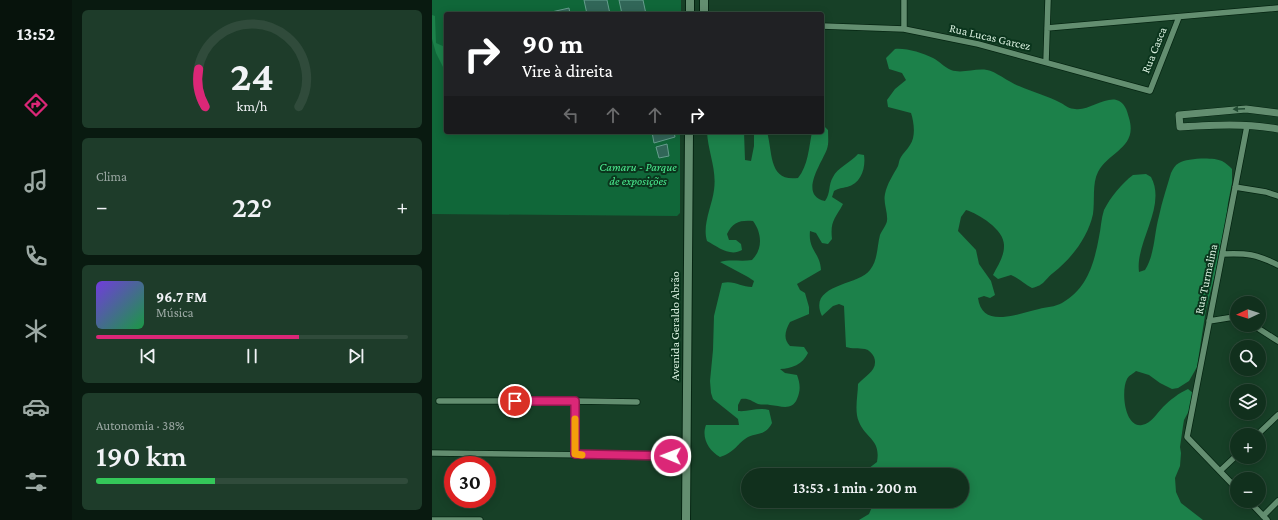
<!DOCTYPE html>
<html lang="pt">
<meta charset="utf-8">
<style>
:root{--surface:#11301d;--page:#1e3c2a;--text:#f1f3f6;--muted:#9ca9a4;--line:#304b3b;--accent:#db2777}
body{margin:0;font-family:"Crimson Pro",serif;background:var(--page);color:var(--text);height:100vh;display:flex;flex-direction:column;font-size:15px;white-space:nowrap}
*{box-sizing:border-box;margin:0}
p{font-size:13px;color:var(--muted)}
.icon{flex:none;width:22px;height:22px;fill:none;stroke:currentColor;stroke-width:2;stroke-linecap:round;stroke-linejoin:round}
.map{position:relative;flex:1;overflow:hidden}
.side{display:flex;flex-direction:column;gap:10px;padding:10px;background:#091a10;width:360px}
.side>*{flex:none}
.banner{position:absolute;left:12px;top:12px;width:380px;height:122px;border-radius:4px;box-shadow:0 2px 10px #0003,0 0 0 1px var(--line);background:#202124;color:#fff;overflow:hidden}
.needle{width:26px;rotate:266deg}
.tools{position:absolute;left:798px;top:296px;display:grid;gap:8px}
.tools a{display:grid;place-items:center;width:36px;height:36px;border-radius:50%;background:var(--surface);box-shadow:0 2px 10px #0003,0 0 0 1px var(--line);font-size:20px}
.speed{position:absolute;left:12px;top:456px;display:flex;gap:8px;font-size:20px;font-weight:700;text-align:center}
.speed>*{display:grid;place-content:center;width:52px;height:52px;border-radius:50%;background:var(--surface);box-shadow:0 2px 10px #0003,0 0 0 1px var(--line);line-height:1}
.speed .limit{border:6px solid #d22;background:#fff;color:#111}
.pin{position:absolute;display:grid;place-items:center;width:34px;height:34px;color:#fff;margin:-17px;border:2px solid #fff;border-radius:50%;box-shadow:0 1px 4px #0007}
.me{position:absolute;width:44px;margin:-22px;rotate:271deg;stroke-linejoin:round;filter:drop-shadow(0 0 3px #0008)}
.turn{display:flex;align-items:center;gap:14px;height:84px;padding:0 12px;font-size:18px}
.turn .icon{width:52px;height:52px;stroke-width:2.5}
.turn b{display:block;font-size:28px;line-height:34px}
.lanes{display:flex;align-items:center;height:38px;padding:0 12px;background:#0003;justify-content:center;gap:20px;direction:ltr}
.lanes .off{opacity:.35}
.big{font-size:30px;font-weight:600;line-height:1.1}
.side .card{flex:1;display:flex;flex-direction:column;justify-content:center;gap:6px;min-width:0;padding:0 14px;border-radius:6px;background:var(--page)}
.side .dial{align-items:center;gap:0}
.dial svg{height:104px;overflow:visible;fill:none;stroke:var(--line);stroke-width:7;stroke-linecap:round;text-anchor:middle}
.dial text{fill:var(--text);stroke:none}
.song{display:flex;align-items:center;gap:12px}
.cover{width:48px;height:48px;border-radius:6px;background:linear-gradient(135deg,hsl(260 70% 55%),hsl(140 70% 35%))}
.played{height:4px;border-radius:2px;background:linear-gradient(90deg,var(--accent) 65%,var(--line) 65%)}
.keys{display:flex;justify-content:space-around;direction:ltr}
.heat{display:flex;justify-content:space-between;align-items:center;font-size:22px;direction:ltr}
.charge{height:6px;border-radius:3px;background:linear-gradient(90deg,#34c759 38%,var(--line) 0)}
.trip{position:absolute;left:309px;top:468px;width:228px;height:40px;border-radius:20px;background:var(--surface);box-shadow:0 2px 10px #0003,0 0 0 1px var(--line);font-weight:600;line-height:40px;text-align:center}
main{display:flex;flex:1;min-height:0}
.menu{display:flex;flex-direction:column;width:72px;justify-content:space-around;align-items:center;background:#07130c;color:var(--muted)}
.menu .icon{width:28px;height:28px}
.menu .active{color:var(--accent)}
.menu b{font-size:18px;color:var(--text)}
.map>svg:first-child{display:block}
</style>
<main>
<nav class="menu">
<b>13:52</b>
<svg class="icon active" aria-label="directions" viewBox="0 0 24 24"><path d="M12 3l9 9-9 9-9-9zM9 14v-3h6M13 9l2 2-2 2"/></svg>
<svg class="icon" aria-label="music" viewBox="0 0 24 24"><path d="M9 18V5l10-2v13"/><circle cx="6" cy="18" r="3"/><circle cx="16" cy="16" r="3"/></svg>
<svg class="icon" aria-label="phone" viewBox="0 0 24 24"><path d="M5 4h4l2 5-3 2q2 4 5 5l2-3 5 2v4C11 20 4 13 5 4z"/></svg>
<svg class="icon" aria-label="climate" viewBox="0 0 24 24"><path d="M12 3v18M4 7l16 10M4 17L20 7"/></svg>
<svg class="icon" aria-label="car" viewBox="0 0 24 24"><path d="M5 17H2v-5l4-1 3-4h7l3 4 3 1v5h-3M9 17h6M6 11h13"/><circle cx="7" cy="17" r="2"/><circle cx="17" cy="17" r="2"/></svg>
<svg class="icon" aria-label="filters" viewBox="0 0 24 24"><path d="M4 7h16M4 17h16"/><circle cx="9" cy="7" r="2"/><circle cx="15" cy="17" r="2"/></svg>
</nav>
<section class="side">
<div class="card dial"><svg viewBox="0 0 100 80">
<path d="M14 69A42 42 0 1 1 86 69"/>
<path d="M14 69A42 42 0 0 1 9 40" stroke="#db2777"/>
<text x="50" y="56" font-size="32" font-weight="700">24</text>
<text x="50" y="72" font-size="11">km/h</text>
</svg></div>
<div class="card"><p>Clima</p>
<div class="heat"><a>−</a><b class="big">22°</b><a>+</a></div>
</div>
<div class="card">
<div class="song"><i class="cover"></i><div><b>96.7 FM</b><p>Música</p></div></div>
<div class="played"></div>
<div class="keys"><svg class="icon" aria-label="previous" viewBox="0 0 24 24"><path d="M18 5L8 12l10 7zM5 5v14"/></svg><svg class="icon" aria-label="pause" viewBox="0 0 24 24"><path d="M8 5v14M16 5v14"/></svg><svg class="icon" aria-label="next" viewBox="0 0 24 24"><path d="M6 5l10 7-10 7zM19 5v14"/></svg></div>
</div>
<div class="card"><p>Autonomia · 38%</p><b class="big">190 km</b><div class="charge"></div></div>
</section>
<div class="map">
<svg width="846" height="520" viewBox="0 0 846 520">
<rect width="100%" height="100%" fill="#174027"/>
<path fill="#106739" d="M0,0H249V14H14V132H248V213L245,216L0,214Z"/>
<path fill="#1c814a" d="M0,15L3,16L4,43L13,47L14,48V73L4,53L0,39Z
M463,49C475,48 490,53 501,58C507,61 512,67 519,70C530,74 543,68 555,70C563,71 578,83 587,86C601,92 616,96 629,103C634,106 638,109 643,109C659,112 682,88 693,107C695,110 696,115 697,118C706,148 677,151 666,172C660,183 663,201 661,214C656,237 640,258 621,273C612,280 613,285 600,288C592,284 587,278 579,275L566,279L561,275C566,265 572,257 572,246C573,230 547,214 534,210L529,217L526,231L544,250L547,264L559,281L563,295L558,298L552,296L546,298C548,313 557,318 571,317C584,316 594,312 607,309C614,307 623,307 630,303C655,289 662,264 667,237C669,228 669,219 672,210C678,198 690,183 701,175L714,174L719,177C735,206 703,242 707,272L713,270C723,254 722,234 727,216C730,201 735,187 739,173C741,169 743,165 747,163C755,158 781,157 790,161C794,163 797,166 800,169V183L796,203L793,230L789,243L784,271L774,309L765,367L757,381L746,388L740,389L728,383L717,375L704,371C701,374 697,375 695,379C689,390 692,428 710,425C720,423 725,413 731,407C738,400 747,393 756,389L761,393L759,407L752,420L751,426L748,447L749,453L748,466L743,478L744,492L749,503L771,520H427L437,514L440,507L436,501H530V475H428L445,462C449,439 434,439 427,422C422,411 426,395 426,384C433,376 447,370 442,357C440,353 437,350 433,349C426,348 420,349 414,347L412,306L407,304L401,306L390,316C375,284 426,286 438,270C446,260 445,246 448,235C450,230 454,226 455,221C456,212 451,203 453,194C455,184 461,175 466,166C467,163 467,160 469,157C471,153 475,150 478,145C484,137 482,122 479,113L456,107L455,100L463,89L474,80L470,73L457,69L454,58Z
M390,124L396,130C396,137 397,143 395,149C390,163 366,195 393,201C399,193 396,185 401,177C405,168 419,162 426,154L432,155C434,168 429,184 415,187C410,188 407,188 402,191L400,197L411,204C403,219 398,221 400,239L396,244L390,243L384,233L378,231C376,251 388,252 389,270L365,284L368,290L373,293L377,307V314L358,322C353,331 351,339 358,346L372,347L376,353C371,364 359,369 348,369L353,373L365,375C368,383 369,390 365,399C360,411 349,406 338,405C335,404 330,405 326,404C319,401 317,398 309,399L306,405V411C317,412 326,407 337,410L340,423C333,436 327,432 316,437C305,443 304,452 288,457C277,451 269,438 274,425H307L306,419L281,399L279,393L278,381L281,350L282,316L290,283C302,280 309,287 320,287L322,281L316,277L288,262C298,259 309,262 320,260C331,249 330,233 321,221C308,220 301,222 295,234L297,240H304L309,244L310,250C298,257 286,247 275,241C270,225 280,206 282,190C285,169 276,152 275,132H312L313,160L319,161L322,146V132H335C341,152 336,182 366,178C376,166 377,147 380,132H390Z"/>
<path fill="#316658" stroke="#659d8d" d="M152,0H175L178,14H155Z
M187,0H211L214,14H190Z
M137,8L138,14H115V13Z
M220,132H242L243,137L222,143Z
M235,144L237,156L227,158L224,147Z"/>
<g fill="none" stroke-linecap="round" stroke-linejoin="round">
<g stroke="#052512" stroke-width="7">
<path id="minor" d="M390,26L472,29L546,44L718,91L747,17
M615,28L846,8
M472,29V0
M614,62L616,0
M803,187L834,192L846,196
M791,254C815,253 824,254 846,265
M777,321L802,317L805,318
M821,325L846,341
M7,401H143V455
M143,401L205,402
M825,435L846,415
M0,453L254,456
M788,471L805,455
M805,489L755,437L815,126
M817,501L835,520
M831,516L846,501
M0,520H48"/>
</g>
<g stroke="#052512" stroke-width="8">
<path id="tertiary" d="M846,113L814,109L747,115L748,127C781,125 814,123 846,129"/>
</g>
<g stroke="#052512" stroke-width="10">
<path id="secondary" d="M258,14V0
M272,14V0
M254,520L257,132"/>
</g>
<use href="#minor" stroke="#638e70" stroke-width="5.5"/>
<use href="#tertiary" stroke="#638e70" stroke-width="7"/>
<use href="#secondary" stroke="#638e70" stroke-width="8"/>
</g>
<defs><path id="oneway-solid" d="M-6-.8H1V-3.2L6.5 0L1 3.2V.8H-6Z"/></defs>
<use fill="#214b32" href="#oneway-solid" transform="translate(807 109) rotate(177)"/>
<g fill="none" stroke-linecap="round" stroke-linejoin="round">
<g stroke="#8e194d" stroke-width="10">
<path id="route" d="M83,401H143V454L239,456"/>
</g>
<use href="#route" stroke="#db2777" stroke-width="7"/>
<path stroke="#f59e0b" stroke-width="7" d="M143,419V454L150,455"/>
</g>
<g text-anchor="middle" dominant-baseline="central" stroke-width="4" stroke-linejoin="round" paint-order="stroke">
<g font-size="12" fill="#d6eddc" stroke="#0b351d">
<text transform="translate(558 37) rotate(13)">Rua Lucas Garcez</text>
<text transform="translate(722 50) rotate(-68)">Rua Casca</text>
<text transform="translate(774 279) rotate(-78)">Rua Turmalina</text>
<text transform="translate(243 326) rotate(-90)">Avenida Geraldo Abrão</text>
</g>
<g font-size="12" font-style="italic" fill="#4beb90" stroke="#0b351d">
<text x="206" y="167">Camaru - Parque<tspan x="206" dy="14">de exposições</tspan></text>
</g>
</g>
</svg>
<div class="tools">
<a><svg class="needle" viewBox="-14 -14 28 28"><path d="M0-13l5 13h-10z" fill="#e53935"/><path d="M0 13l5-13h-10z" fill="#9ca9a4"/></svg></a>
<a><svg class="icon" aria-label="search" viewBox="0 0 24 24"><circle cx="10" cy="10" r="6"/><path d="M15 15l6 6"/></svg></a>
<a><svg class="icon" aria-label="layers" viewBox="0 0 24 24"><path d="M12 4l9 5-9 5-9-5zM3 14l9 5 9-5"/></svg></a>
<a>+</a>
<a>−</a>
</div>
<div class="speed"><div class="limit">30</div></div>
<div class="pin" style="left:83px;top:401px;background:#d93025"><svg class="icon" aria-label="arrive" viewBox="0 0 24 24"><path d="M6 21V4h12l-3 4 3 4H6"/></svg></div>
<svg class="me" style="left:239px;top:456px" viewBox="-20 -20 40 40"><circle r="17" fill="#db2777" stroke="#fff" stroke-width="3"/><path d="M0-11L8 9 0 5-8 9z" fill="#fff"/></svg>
<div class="trip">13:53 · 1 min · 200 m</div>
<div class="banner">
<div class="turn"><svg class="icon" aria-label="right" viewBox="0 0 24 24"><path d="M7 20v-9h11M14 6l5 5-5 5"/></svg><div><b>90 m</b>Vire à direita</div></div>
<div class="lanes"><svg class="icon off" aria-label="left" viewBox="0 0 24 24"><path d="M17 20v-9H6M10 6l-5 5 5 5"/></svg><svg class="icon off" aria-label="ahead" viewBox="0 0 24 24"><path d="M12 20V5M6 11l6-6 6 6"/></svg><svg class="icon off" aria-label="ahead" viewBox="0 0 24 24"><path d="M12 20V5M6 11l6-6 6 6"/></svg><svg class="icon" aria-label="right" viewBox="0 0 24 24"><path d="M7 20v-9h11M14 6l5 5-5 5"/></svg></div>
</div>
</div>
</main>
